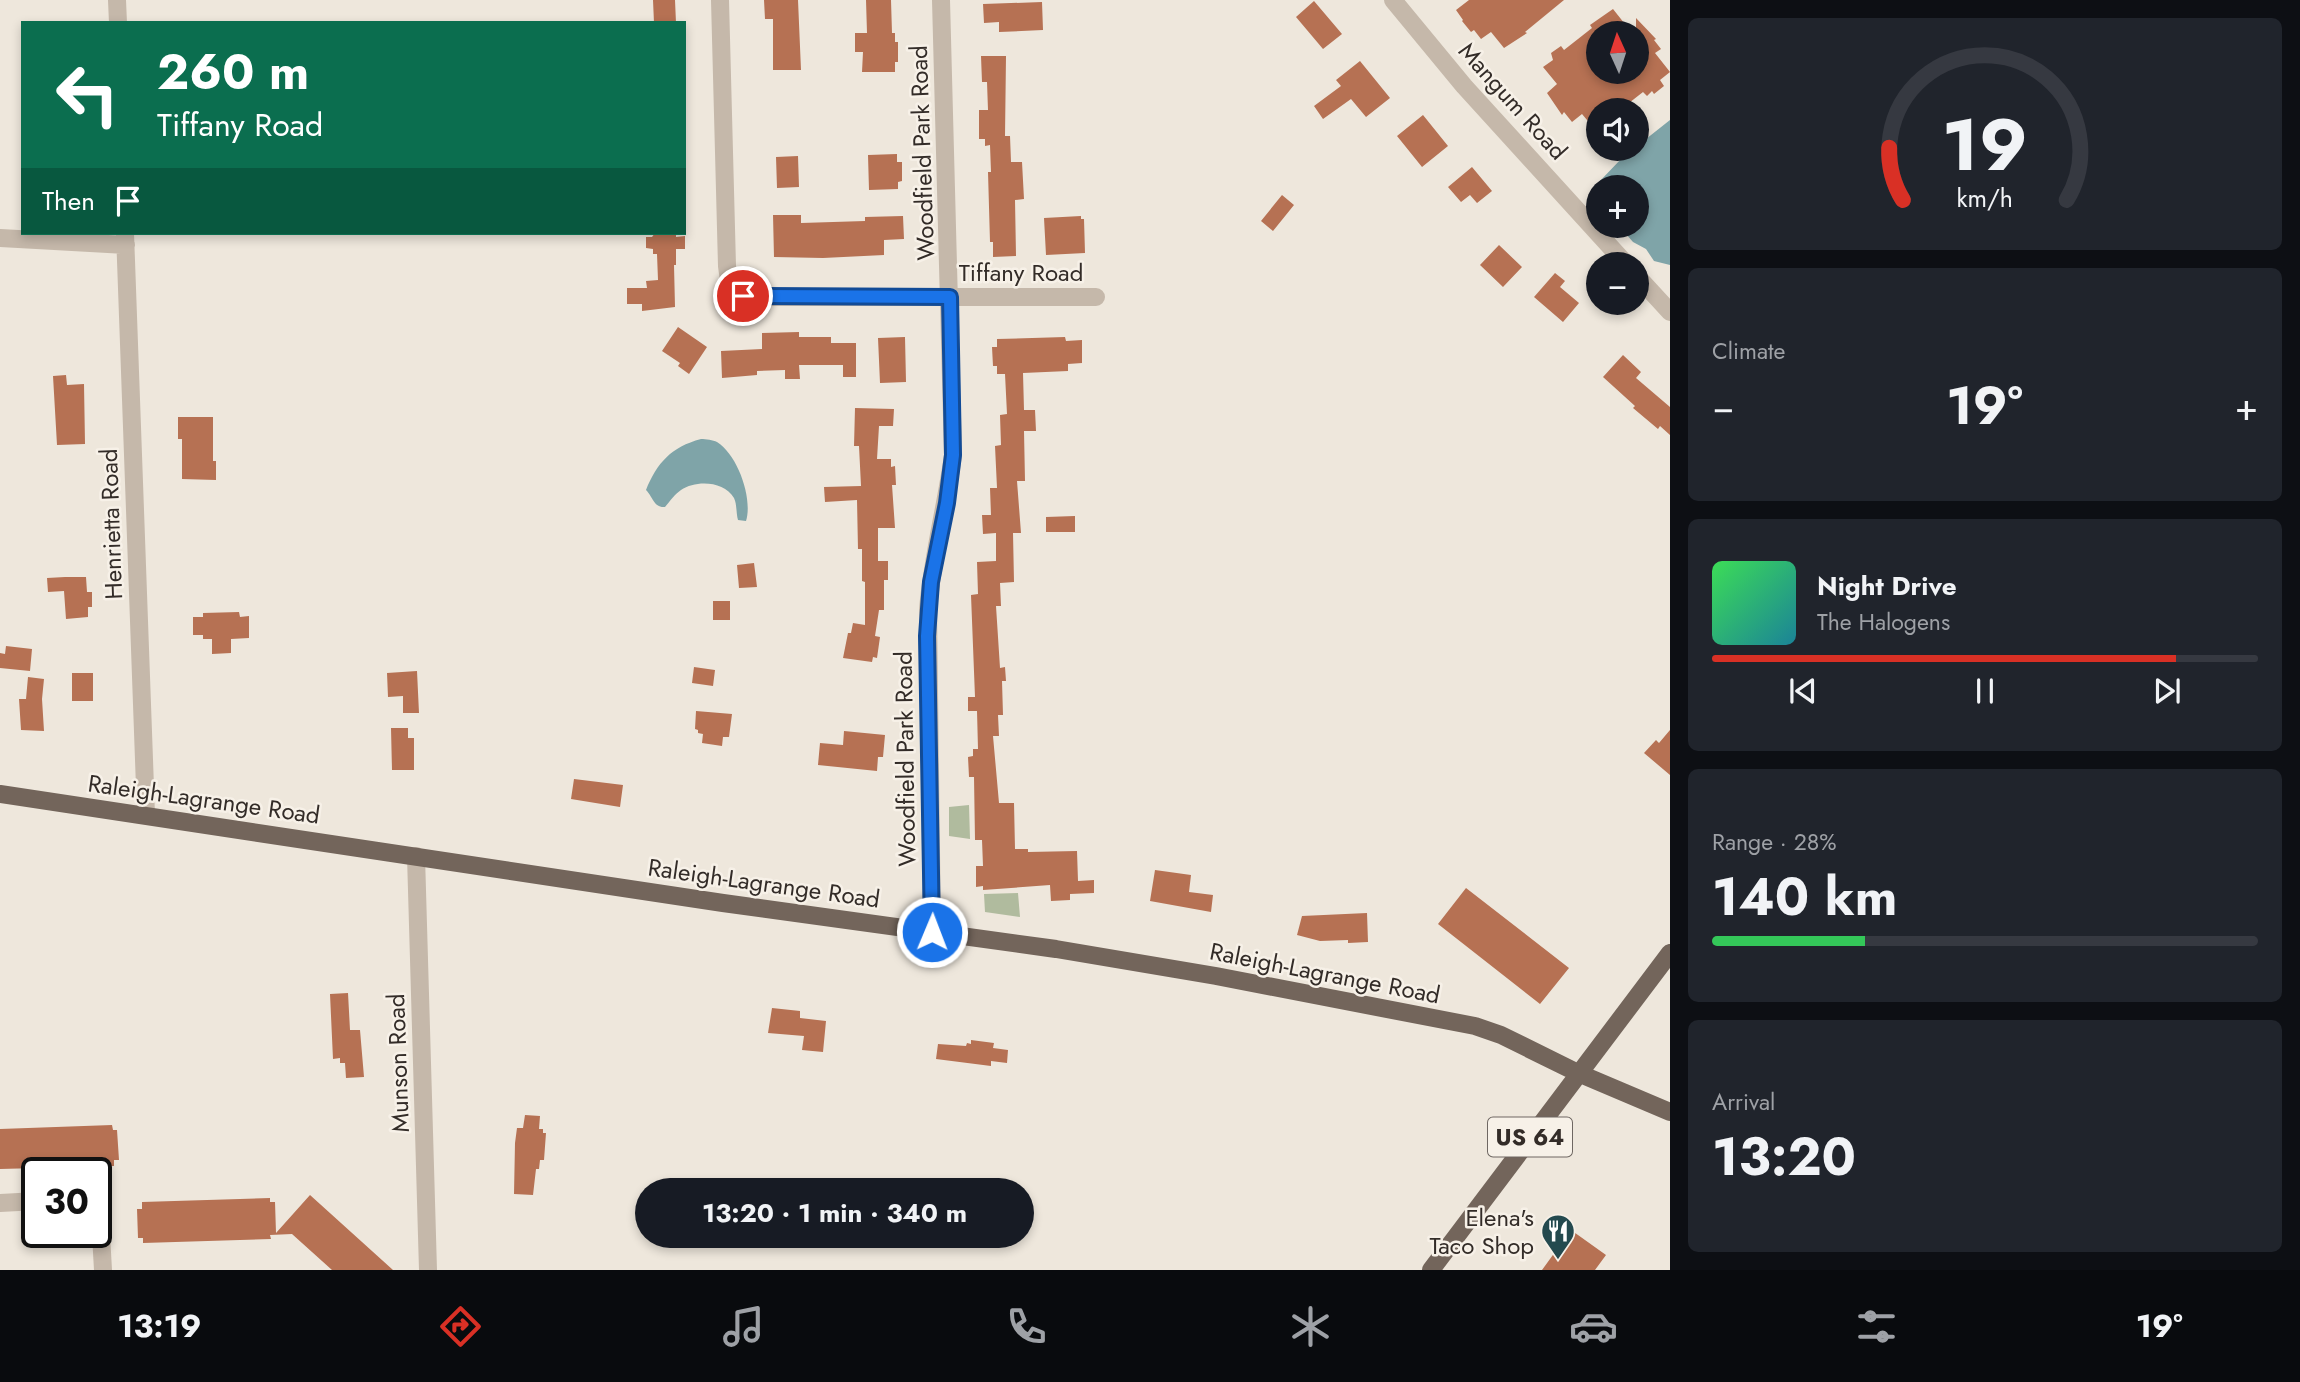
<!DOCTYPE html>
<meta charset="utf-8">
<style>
:root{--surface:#171b24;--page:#20242c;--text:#f1f3f6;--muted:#9ea1a6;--line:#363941;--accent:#d93025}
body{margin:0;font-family:Jost,sans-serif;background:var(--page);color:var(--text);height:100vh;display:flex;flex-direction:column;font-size:26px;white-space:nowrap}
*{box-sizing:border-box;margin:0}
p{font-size:23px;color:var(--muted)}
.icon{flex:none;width:38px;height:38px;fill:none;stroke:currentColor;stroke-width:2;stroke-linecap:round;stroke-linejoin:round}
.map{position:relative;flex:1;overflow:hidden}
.details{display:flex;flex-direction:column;gap:18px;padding:18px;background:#0d0f14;width:630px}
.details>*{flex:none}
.top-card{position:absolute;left:21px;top:21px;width:665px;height:214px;border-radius:0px;box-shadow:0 4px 10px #0003;background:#0b6e4f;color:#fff;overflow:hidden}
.needle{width:46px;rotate:357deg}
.tools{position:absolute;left:1586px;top:21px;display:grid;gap:14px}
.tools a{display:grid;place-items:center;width:63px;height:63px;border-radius:50%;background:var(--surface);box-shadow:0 4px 10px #0003;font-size:35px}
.speed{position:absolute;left:21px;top:1157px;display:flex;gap:14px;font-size:35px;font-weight:700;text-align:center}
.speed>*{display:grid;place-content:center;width:91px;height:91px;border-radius:50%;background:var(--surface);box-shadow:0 4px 10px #0003;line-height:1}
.speed .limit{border:4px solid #111;border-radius:10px;background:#fff;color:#111}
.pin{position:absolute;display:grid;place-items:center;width:60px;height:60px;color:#fff;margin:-30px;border:4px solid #fff;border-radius:50%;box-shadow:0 2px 7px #0007}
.me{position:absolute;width:77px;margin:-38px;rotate:1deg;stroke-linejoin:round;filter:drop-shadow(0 0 5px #0008)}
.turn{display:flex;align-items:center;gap:24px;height:147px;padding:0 21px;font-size:32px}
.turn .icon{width:91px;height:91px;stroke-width:2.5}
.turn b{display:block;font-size:49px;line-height:60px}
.then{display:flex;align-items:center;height:66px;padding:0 21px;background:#0003;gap:14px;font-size:26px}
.big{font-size:52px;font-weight:700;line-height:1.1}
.details .card{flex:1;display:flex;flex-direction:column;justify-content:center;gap:10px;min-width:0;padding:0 24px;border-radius:10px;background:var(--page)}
.details .dial{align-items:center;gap:0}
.dial svg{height:182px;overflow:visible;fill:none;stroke:var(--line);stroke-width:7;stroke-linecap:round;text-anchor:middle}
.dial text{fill:var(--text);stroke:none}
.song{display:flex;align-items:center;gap:21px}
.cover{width:84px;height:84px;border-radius:10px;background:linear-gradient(135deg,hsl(130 70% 55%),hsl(190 70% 35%))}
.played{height:7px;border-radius:4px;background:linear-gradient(90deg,var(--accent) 85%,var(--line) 85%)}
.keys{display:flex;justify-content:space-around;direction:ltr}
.heat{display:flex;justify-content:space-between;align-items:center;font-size:38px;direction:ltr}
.charge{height:10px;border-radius:5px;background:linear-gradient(90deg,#34c759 28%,var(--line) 0)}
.trip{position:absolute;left:635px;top:1178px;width:399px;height:70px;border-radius:35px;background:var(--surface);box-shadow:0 4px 10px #0003;font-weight:700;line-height:70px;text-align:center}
.menu{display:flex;height:112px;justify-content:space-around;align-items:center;background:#090b0e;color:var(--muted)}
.menu .icon{width:49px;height:49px}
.menu .selected{color:var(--accent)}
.menu b{font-size:32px;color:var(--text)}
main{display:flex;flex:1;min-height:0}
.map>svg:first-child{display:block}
</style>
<main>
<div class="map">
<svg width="1670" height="1270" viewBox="0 0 1670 1270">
<rect width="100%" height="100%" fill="#eee7dc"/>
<path fill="#b0bb9e" d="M969,805L970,839L949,836V807Z
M1018,893L1020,917L985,912L984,894Z"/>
<path fill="#7fa4a8" d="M1670,120V265L1654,261L1646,249L1633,242L1619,226H1636V187H1600L1599,182L1622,158Z
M701,439C706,439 713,440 717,442C738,455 753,499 746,521L738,520C736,513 737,504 734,498C724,481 696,480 681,490C675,494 670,501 665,507C654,508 653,497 646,490C657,463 671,447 701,439Z"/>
<path fill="#b67153" d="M653,0H675L676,23H654Z
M764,0H798L801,70H773V19H765Z
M866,0H891L892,33H895V42H898V62H895V72H862L863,52H855V33H867Z
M1469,0H1564L1525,32L1527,33L1504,48L1491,32L1481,39L1474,30L1471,32L1462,21L1463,20L1456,10Z
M1314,1L1342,34L1323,49L1296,17Z
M1042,2L1043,30L999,32V22L984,23L983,4Z
M1613,9L1632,33H1598V72H1636V18L1656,39L1654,40L1661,49L1655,53L1670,72L1660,80L1664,86L1654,94L1652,91L1647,96L1643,92L1620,110H1598V133L1582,114L1572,122L1564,112L1562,115L1547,93L1557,84L1543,67L1553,60L1551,53L1561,46L1564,50L1592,28L1590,25Z
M981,56H1006L1005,136H1010L1011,162H1022L1024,199L1015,200L1016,256L993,257V242H990L988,172H991L990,145L985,146V139H979V110H988L987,82H982Z
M1360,61L1390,98L1366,117L1351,99L1323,119L1314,106L1341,86L1336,80Z
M1423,115L1448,146L1422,167L1397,136Z
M897,154V162H902V181L898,182V189L869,190L868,155Z
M798,156L799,187L777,188L776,157Z
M1472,167L1492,191L1477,203L1470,195L1461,202L1448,187Z
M1282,195L1294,205L1273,231L1261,221Z
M773,215H801V223L865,221V217L903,216L904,239L884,240V255L823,258L774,257Z
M1081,216V219H1084L1085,253L1046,255L1044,218Z
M655,233H676V237L685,236V249H676V265H674L675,307L642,311V304H627V288H647L646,281L658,280L657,254H653V249L646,248V237H652Z
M1499,245L1522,267L1503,287L1480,265Z
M1555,273L1565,281L1560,287L1579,303L1563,322L1534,297Z
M678,327L707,347L689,374L678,366L680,363L662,351Z
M799,332V337H831V343H856V377H843V365H799L800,379H785V370L757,371V375L722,378L721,351L762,349V333Z
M905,337L906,382L880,383L878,338Z
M1065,337L1066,341L1082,340V363L1068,364V371L1023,373L1024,410H1035L1036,431H1024L1025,481H1017L1021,533H1013L1014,582L1000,583L1001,606H996L1000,668L1005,667L1006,681H1002L1003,715H998L999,736H993L999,803H1014L1015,849H1028V852L1077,851L1078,881L1094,880V893L1070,894V900L1051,901L1050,885L983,890V886L976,887V866H983L982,840H975L974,777H969L968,757L973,756V749H978L977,711H968V697H975L971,595L978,594L977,562L996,561V533L983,534L982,515H991L990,488H997L995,446L1001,445L1000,415L1007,414L1005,374H997V366H993L992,347H997V339Z
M1623,355L1641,372L1636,378L1670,407V435L1660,426L1658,429L1633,408L1635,406L1603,377Z
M66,375L67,385L84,384L85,444L57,445L53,376Z
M855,408L894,409L893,426H879L877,459H891V467L895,466L896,485H892L895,528H878V561H888V580H884V610H879L875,636L880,637L877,658L873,657L872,662L843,658L848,633H851L853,623L865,625V582L862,581V549H858L857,500L825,502L824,487L861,486L859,446H854Z
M178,417H213V461H216V480L182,479V439H178Z
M1075,516V532H1046V517Z
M754,563L757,587L739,588L737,565Z
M65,577H86L87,592H92V607H88V617L66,619L64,591L48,592L47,578Z
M713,601H730V620H713Z
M239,612L240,617L249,616V638L231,639V653L212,654V639H203V635H193V617H203V613Z
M6,646L32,649L30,671L0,668V653L5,654Z
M694,667L715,670L713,686L692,683Z
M417,671L419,713H403V696L388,697L387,673Z
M72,673H93V701H72Z
M28,677L44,679L42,699L44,731L21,730L19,699H26Z
M696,711L732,714L729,737H723L722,746L702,743L703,734L698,733V730L695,729Z
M391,728H408V738H414V770H392Z
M1670,730V775L1644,753L1656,740L1659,743Z
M844,731L885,735L883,757H878L877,771L818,765L820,743L843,745Z
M574,779L623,785L620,807L571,799Z
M1155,870L1191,875L1189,892L1213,895L1211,912L1150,901Z
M1466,888L1569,968L1540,1004L1438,924Z
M1367,913L1368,942L1348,943V940L1320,941L1297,935L1302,916Z
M348,993L350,1030H360L364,1077L346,1078L345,1063H340V1058L333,1059L330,994Z
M772,1008L800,1011V1018L826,1021L823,1052L802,1050L804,1036L768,1033Z
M971,1040L994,1043L993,1048L1008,1050L1007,1063L991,1061V1066L936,1059L938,1044L966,1046L967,1043L971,1044Z
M525,1115L540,1116L539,1129H543V1133H546L544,1160H540L539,1169H536L533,1195L514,1194L515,1143L517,1128H523Z
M112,1125L113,1130H117L119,1160H114V1166L0,1169V1129Z
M310,1195L393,1270H332L292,1234L270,1235L271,1239L143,1243V1238H138L137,1209H142V1202L270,1198V1202H275L276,1233Z
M1571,1230L1606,1255L1595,1270H1542Z"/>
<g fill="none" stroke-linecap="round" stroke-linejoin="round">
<path stroke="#c5b8aa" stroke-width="18" d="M117,0L118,23
M720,0L727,266C730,289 731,295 756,297H1096
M1393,0L1464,86L1626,264
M125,233L146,815
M0,238L126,245
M1636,275L1670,312
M416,856L428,1270
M932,932L928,610C932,558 946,507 953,455L941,0
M96,1199H99L103,1270
M0,1203L37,1201"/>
<path stroke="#73655b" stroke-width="18" d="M0,794L723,903L1056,949L1216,976L1475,1026L1501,1035L1578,1073L1670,1112
M1431,1270L1670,953"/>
</g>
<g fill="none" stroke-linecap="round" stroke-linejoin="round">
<g stroke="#114b97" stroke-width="18">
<path id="route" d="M743,296L950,297L953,455L947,503L931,582L927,636L932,932"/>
</g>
<use href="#route" stroke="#1a73e8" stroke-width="12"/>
</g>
<defs>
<g id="restaurant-pin" transform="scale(1.75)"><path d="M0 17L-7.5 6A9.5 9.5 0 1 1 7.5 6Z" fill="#244a4f" stroke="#f7f1e8"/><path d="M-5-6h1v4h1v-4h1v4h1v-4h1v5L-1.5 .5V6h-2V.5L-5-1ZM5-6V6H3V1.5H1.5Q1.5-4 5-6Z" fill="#fff"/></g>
</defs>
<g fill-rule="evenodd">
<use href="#restaurant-pin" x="1558" y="1231"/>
</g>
<g text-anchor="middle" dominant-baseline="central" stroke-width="5" stroke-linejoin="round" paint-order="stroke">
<rect fill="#f7f1e8" stroke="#6e6762" stroke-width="2" x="1488" y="1117.5" width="84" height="39" rx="5"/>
<g font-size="23" font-weight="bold" fill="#332c28">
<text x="1530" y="1137">US 64</text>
</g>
<g font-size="24" fill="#332c28" stroke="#f7f1e8">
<text transform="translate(1513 101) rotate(48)">Mangum Road</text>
<text transform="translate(922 153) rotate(-92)">Woodfield Park Road</text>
<text x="1021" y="272">Tiffany Road</text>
<text transform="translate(111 524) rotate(-92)">Henrietta Road</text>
<text transform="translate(905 759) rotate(-91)">Woodfield Park Road</text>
<text transform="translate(204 799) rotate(8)">Raleigh-Lagrange Road</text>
<text transform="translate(764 883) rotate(8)">Raleigh-Lagrange Road</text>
<text transform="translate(1325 973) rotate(11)">Raleigh-Lagrange Road</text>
<text transform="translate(398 1063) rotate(-92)">Munson Road</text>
</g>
<g font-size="24" fill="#332c28" stroke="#f7f1e8" text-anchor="end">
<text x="1534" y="1217">Elena's<tspan x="1534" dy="28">Taco Shop</tspan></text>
</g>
</g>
</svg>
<div class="tools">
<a><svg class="needle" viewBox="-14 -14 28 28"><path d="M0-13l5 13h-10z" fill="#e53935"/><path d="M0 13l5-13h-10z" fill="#9ea1a6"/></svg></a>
<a><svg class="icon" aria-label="sound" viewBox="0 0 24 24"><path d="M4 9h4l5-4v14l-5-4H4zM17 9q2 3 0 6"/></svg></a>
<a>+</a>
<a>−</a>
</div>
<div class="speed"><div class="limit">30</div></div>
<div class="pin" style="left:743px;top:296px;background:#d93025"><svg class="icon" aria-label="arrive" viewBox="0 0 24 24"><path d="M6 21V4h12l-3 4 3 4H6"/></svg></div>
<svg class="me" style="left:932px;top:932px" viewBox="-20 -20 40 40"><circle r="17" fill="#1a73e8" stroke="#fff" stroke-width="3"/><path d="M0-11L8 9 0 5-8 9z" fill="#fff"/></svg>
<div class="trip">13:20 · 1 min · 340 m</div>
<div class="top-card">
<div class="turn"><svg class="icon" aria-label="left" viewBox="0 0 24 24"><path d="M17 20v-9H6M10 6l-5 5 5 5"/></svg><div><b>260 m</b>Tiffany Road</div></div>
<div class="then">Then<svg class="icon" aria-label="arrive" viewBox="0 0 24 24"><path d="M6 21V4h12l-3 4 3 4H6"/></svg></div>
</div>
</div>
<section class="details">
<div class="card dial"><svg viewBox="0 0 100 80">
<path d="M14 69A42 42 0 1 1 86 69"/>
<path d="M14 69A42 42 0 0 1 8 46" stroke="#d93025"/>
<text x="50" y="56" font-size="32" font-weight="700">19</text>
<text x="50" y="72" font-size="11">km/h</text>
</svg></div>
<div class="card"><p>Climate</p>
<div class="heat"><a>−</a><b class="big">19°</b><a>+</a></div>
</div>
<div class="card">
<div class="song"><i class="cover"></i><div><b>Night Drive</b><p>The Halogens</p></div></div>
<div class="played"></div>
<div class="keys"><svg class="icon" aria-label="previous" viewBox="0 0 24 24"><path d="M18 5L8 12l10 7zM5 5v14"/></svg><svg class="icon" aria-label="pause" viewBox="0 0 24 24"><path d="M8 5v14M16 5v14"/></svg><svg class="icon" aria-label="next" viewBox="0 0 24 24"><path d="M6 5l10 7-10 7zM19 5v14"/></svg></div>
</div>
<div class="card"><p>Range · 28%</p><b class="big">140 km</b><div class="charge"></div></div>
<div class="card"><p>Arrival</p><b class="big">13:20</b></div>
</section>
</main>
<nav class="menu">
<b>13:19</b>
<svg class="icon selected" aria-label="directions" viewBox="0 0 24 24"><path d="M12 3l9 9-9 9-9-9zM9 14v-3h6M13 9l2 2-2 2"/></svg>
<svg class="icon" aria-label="music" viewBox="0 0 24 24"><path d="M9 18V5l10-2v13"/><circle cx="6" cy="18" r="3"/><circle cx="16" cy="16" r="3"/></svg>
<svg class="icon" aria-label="phone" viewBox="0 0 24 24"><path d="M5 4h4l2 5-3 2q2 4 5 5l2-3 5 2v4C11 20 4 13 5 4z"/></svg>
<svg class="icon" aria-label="climate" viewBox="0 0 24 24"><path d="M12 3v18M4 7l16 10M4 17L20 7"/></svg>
<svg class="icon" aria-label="car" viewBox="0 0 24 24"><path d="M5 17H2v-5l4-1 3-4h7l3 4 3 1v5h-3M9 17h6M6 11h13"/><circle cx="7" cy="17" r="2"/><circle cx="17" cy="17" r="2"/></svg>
<svg class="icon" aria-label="filters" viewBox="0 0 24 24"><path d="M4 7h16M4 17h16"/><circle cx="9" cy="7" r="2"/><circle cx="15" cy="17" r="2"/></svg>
<b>19°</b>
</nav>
